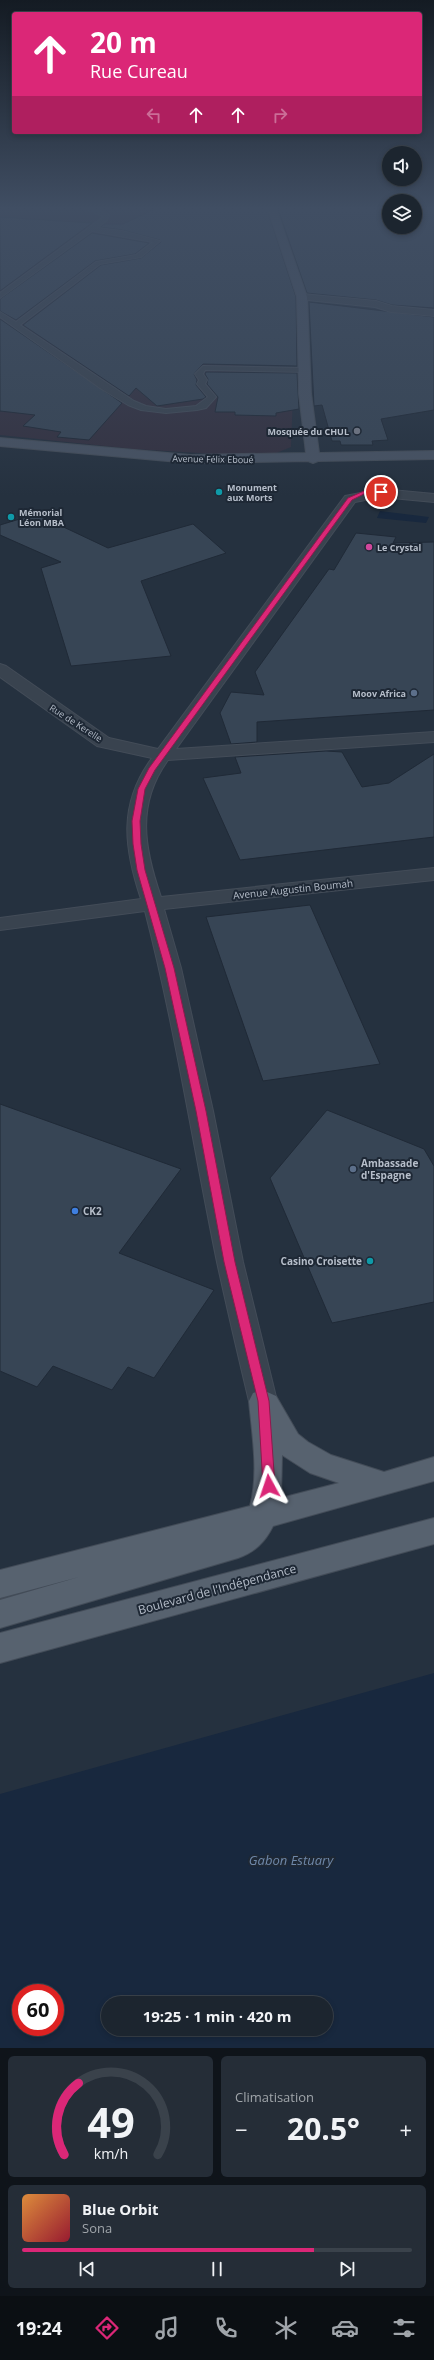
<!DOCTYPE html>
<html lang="fr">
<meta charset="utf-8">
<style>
:root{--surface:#1c252f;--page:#252d37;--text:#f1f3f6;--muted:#a0a5aa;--line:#3a424b;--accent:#db2777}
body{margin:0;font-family:"Open Sans",sans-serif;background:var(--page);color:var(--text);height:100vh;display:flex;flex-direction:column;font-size:15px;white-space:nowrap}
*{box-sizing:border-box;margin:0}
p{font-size:13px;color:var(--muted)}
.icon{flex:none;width:22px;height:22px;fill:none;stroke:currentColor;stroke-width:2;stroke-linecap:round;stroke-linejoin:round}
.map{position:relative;height:2048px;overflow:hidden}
.sheet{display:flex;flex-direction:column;gap:8px;padding:8px;background:#0f141a;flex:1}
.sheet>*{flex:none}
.banner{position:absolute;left:12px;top:12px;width:410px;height:122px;border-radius:4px;box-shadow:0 2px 6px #0003,0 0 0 1px var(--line);background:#db2777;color:#fff;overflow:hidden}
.buttons{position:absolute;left:382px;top:146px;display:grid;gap:8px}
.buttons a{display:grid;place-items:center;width:40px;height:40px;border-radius:50%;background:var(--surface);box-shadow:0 2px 6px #0003,0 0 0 1px var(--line);font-size:20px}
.speed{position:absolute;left:12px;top:1984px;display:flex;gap:8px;font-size:20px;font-weight:700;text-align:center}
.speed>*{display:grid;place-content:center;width:52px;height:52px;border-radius:50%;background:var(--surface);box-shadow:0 2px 6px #0003,0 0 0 1px var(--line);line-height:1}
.speed .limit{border:6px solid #d22;background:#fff;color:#111}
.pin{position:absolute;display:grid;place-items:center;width:34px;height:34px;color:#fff;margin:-17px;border:2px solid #fff;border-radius:50%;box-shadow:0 1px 4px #0007}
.me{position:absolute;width:44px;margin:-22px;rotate:355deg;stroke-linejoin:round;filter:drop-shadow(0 0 3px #0008)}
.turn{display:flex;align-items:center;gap:14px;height:84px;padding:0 12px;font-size:18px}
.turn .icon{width:52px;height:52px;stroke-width:2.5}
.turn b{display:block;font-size:28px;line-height:34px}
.lanes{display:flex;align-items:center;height:38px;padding:0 12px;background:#0003;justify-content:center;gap:20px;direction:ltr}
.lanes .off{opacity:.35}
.big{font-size:30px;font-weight:700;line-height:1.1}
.sheet .card{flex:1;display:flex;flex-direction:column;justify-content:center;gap:6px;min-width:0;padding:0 14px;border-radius:6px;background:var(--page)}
.sheet .dial{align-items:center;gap:0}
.dial svg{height:104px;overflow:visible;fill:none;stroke:var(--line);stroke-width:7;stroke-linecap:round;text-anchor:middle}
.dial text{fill:var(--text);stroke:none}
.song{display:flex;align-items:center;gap:12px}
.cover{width:48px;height:48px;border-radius:6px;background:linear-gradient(135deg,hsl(30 70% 55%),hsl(350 70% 35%))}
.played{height:4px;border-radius:2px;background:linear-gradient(90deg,var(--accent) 75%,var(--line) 75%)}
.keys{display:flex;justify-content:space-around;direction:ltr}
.heat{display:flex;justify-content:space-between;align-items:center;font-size:22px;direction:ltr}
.sheet .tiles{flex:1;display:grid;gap:8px;grid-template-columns:1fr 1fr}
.card:last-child{grid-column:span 2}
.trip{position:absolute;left:101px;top:1996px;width:232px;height:40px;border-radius:20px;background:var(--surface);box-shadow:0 2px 6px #0003,0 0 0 1px var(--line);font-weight:700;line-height:40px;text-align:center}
.menu{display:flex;height:64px;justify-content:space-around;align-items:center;background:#0b0f13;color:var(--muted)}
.menu .icon{width:28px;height:28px}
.menu .current{color:var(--accent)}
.menu b{font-size:18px;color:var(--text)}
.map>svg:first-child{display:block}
</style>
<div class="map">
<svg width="434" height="2048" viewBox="0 0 434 2048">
<rect width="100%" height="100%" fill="#25313f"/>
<path fill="#333140" d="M0,209H146L178,221L210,364L294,368L291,447L274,454H215L133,449L0,435Z"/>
<path fill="#18283e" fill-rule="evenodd" d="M380,511L429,517L426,523L377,518Z
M434,1673V2048H0V1794ZM21,1993H55V2027H21ZM108,2003H326V2029H108Z"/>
<path fill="#374555" stroke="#202a37" d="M155,209H267L296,297L297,366L203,364L194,374L197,380L196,385L206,397L203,399L157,406L136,388L129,396L23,325L101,265L141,258L161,242L160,240L122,230L101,227L104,224H123Z
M278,209H389V227H415V209H434V308L392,305L376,300L307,293Z
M0,217L92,223L0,291Z
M92,233L149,243L135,254L95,261L16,320L0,311V299Z
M309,302L434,317V410L381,419L388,440L372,441L373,445H341L340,441H332L322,405L314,406Z
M0,319L122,403L89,440L57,437L61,432L23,426L35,415L0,411Z
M206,372L297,373L299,409L276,413V416L235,415V412H215L218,397L207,384L208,379L205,374Z
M36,514L108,548L193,524L226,553L141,581L171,656L71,666L41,568L61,562L0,535V525Z
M356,533L396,537L393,543L434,542V710L257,722V742L231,744L220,713L231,692L264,695L255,672L329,569L334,570Z
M326,751L342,752L362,787L389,783L434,754V837L240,860L203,778L241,773L235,757Z
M310,905L380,1064L263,1081L206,917Z
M0,1104L181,1169L119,1253L214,1290L154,1378L128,1367L112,1390L53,1366L37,1387L0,1371Z
M327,1110L424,1149L434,1166V1302L332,1323L270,1178Z"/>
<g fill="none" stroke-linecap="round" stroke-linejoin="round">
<g stroke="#434c58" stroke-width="2">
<path id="service" d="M86,209H94L109,215L107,220L97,228L122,231L160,241L141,257L100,264L20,325L134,401L146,406L166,409L196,406L208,397L197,384L199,380L195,374L203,366L304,368L308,370L307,372L205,370L203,374L207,380L205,384L216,397L206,408L197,410L166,413L141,410L128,405L100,388L0,317V312L16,322L96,262L136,255L153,242L92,231L0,298V293L102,218L103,216Z"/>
</g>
<g stroke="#434c58" stroke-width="2">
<path id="minor" d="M302,294L376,301L392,306L434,310V316L391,312L375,307L298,299V295Z
M381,489L434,494V502L381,497L355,502L176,749L434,732V742L168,760C136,804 144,848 161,897L434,868V880L164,909L181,968L213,1111L243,1262L277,1401L273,1409L263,1412L253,1409L249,1401C238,1355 227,1308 217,1262C193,1145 175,1027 145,911L0,930V918L141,899C124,848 118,804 152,758L97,746L0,677V664L6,666L109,738L158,749L345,496Z"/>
</g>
<g stroke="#434c58" stroke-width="2">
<path id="secondary" d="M268,209H276L307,297L311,394L319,453L434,451V459L318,461L313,463L308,461L190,463L0,446V438L190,455L306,453L299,394L297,297Z"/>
</g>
<g stroke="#434c58" stroke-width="2">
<path id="primary" d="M263,1390L276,1396L298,1434L308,1442L331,1455L384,1472L434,1457V1481L273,1526C265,1542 255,1552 238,1558L0,1628V1600L79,1577L0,1598V1570L250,1506C259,1473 252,1435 249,1401L253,1393ZM282,1455L310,1473L339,1483L281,1498Z
M434,1518V1544L0,1663V1633Z"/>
</g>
<use href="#service" fill="#39434f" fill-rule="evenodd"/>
<use href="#minor" fill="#39434f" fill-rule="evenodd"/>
<use href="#secondary" fill="#475262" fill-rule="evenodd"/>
<use href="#primary" fill="#57626f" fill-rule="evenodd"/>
</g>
<linearGradient id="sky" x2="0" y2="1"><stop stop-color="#141b23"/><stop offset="0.42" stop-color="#404e63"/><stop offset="1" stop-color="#404e63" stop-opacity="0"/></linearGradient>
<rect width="434" height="496" fill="url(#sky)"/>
<path fill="#db2777" stroke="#8e194d" d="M364,491L384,492L364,494L352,500L155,770L145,789L140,821L141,844L145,870L174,968L206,1111L235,1262L269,1401L275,1486L269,1491L263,1486L258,1401L224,1262L196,1111L165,968L137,870L133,844L132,821L138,789L149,768L348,498Z"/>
<circle fill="#6b7280" stroke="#1e2835" stroke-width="1.5" cx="357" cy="431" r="4"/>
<g fill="#0f9aa8" stroke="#1e2835" stroke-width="1.5">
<circle cx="219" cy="492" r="4"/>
<circle cx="11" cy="517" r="4"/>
<circle cx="370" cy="1261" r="4"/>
</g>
<circle fill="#d1479c" stroke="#1e2835" stroke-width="1.5" cx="369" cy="547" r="4"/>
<g fill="#5c6f8a" stroke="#1e2835" stroke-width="1.5">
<circle cx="414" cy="693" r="4"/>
<circle cx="353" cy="1169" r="4"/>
</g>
<circle fill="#3f7fe0" stroke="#1e2835" stroke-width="1.5" cx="75" cy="1211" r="4"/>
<g text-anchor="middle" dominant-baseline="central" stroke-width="4" stroke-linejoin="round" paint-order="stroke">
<g font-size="9" font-weight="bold" fill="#b6beca" stroke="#1e2835" text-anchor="start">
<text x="349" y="431" text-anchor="end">Mosquée du CHUL</text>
<text x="227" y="487">Monument<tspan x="227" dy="10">aux Morts</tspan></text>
<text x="19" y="512">Mémorial<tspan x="19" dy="10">Léon MBA</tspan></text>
<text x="377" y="547">Le Crystal</text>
<text x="406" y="693" text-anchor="end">Moov Africa</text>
</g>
<g font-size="9" fill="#b6beca" stroke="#1e2835">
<text transform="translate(213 459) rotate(1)">Avenue Félix Eboué</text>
<text transform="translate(76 723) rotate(33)">Rue de Kerelle</text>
</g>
<g font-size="10" fill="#b6beca" stroke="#1e2835">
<text transform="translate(293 889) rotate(-6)">Avenue Augustin Boumah</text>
</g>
<g font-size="10" font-weight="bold" fill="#b6beca" stroke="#1e2835" text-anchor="start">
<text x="361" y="1163">Ambassade<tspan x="361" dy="12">d'Espagne</tspan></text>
<text x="83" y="1211">CK2</text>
<text x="362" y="1261" text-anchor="end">Casino Croisette</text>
</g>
<g font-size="12" fill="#b6beca" stroke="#1e2835">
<text transform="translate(217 1589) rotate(-15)">Boulevard de l'Indépendance</text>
</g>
<g font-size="13" font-style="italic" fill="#6f88a9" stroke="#1e2835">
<text x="291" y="1860">Gabon Estuary</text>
</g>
</g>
</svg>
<div class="buttons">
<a><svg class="icon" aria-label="sound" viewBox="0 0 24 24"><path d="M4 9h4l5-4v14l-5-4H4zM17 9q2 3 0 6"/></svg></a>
<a><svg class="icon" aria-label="layers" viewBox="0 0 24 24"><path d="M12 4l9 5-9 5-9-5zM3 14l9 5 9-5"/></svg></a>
</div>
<div class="speed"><div class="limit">60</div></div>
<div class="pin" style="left:381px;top:492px;background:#d93025"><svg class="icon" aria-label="arrive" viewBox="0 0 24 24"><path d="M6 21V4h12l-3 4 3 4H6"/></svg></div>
<svg class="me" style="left:269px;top:1486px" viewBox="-20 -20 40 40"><path d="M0-17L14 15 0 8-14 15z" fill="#db2777" stroke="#fff" stroke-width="4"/></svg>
<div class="trip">19:25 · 1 min · 420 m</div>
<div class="banner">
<div class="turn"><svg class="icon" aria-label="ahead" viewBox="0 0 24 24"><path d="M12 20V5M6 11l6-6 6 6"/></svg><div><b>20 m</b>Rue Cureau</div></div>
<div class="lanes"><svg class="icon off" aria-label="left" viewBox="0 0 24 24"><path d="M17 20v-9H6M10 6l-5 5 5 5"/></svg><svg class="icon" aria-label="ahead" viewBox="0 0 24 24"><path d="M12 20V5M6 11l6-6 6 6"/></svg><svg class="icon" aria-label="ahead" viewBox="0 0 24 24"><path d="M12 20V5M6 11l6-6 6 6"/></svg><svg class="icon off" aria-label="right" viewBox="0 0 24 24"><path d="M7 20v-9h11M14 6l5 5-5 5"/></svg></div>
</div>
</div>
<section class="sheet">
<div class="tiles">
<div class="card dial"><svg viewBox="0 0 100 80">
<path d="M14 69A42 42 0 1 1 86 69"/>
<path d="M14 69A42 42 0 0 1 25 14" stroke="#db2777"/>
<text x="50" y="56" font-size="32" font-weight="700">49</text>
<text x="50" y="72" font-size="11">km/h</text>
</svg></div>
<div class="card"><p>Climatisation</p>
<div class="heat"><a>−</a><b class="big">20.5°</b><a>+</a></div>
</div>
<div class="card">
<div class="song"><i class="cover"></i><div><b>Blue Orbit</b><p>Sona</p></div></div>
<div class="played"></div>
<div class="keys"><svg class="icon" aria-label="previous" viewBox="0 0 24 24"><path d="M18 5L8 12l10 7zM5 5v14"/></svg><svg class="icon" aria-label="pause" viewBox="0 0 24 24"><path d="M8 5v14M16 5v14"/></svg><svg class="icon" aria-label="next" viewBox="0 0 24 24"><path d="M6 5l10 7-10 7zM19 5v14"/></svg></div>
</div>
</div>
</section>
<nav class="menu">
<b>19:24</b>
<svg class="icon current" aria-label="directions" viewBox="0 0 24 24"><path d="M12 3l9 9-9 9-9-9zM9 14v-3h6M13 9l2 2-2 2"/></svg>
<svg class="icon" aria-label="music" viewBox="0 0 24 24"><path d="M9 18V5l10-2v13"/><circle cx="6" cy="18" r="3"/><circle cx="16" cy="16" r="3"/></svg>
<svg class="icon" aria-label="phone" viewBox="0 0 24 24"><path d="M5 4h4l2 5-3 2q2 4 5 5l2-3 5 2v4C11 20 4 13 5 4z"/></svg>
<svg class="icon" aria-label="climate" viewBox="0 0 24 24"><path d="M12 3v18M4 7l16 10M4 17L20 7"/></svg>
<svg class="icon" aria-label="car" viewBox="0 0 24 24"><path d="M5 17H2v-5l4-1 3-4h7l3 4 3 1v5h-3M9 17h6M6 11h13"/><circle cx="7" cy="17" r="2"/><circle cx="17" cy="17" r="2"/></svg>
<svg class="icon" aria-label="filters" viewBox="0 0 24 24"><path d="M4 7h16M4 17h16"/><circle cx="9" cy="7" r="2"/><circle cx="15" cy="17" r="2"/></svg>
</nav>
